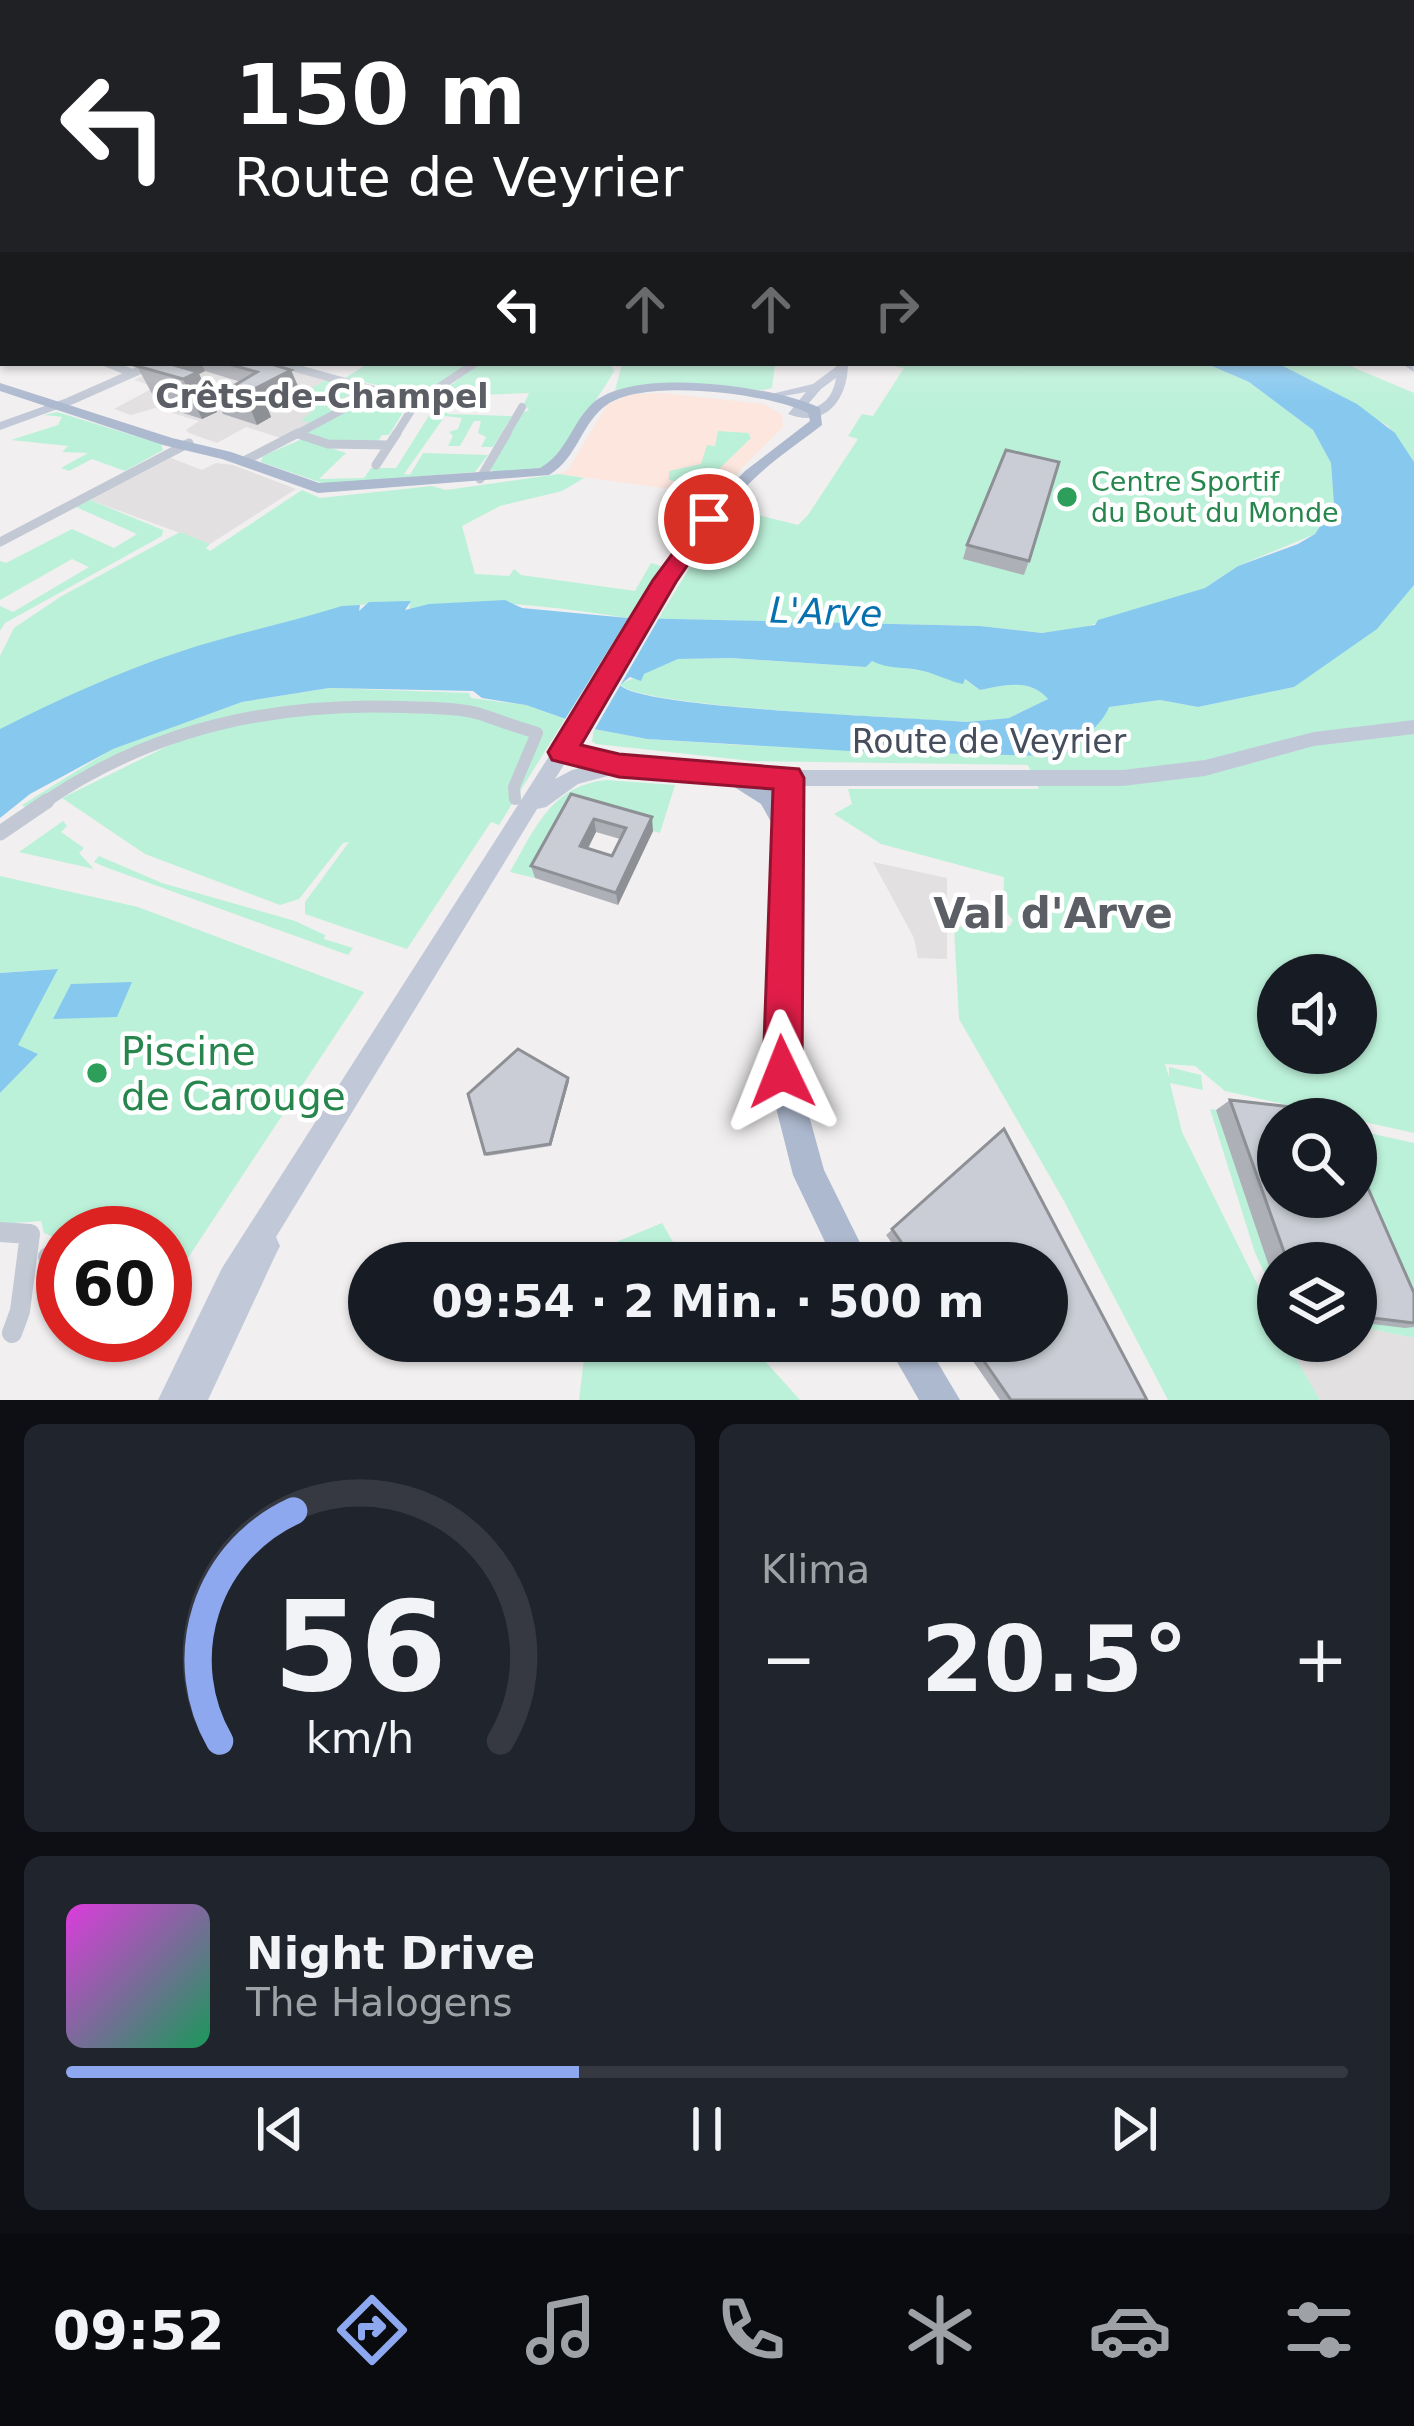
<!DOCTYPE html>
<html lang="de">
<meta charset="utf-8">
<style>
:root{--surface:#171b24;--page:#20242c;--text:#f1f3f6;--muted:#9ea1a6;--line:#363941;--accent:#8da8ef}
body{margin:0;font-family:"DejaVu Sans",sans-serif;background:var(--page);color:var(--text);height:100vh;display:flex;flex-direction:column;font-size:45px;white-space:nowrap}
*{box-sizing:border-box;margin:0}
p{font-size:39px;color:var(--muted)}
.icon{flex:none;width:66px;height:66px;fill:none;stroke:currentColor;stroke-width:2;stroke-linecap:round;stroke-linejoin:round}
.map{position:relative;height:1400px;overflow:hidden}
.sheet{display:flex;flex-direction:column;gap:24px;padding:24px;background:#0d0f14;flex:1}
.sheet>*{flex:none}
.banner{position:absolute;left:0px;top:0px;width:1416px;height:366px;box-shadow:0 3px 9px #0004;background:#202124;color:#fff;overflow:hidden}
.buttons{position:absolute;left:1257px;top:954px;display:grid;gap:24px}
.buttons a{display:grid;place-items:center;width:120px;height:120px;border-radius:50%;background:var(--surface);box-shadow:0 3px 9px #0004;font-size:60px}
.speed{position:absolute;left:36px;top:1206px;display:flex;gap:24px;font-size:60px;font-weight:700;text-align:center}
.speed>*{display:grid;place-content:center;width:156px;height:156px;border-radius:50%;background:var(--surface);box-shadow:0 3px 9px #0004;line-height:1}
.speed .limit{border:18px solid #d22;background:#fff;color:#111}
.pin{position:absolute;display:grid;place-items:center;width:102px;height:102px;color:#fff;margin:-51px;border:6px solid #fff;border-radius:50%;box-shadow:0 3px 12px #0007}
.me{position:absolute;width:132px;margin:-66px;rotate:358deg;stroke-linejoin:round;filter:drop-shadow(0 0 9px #0008)}
.turn{display:flex;align-items:center;gap:42px;height:252px;padding:0 36px;font-size:54px}
.turn .icon{width:156px;height:156px;stroke-width:2.5}
.turn b{display:block;font-size:84px;line-height:102px}
.lanes{display:flex;align-items:center;height:114px;padding:0 36px;background:#0003;justify-content:center;gap:60px;direction:ltr}
.lanes .off{opacity:.35}
.big{font-size:90px;font-weight:700;line-height:1.1}
.sheet .tile{flex:1;display:flex;flex-direction:column;justify-content:center;gap:18px;min-width:0;padding:0 42px;border-radius:18px;background:var(--page)}
.sheet .dial{align-items:center;gap:0}
.dial svg{height:312px;overflow:visible;fill:none;stroke:var(--line);stroke-width:7;stroke-linecap:round;text-anchor:middle}
.dial text{fill:var(--text);stroke:none}
.song{display:flex;align-items:center;gap:36px}
.cover{width:144px;height:144px;border-radius:18px;background:linear-gradient(135deg,hsl(300 70% 55%),hsl(150 70% 35%))}
.played{height:12px;border-radius:6px;background:linear-gradient(90deg,var(--accent) 40%,var(--line) 40%)}
.keys{display:flex;justify-content:space-around;direction:ltr}
.heat{display:flex;justify-content:space-between;align-items:center;font-size:66px;direction:ltr}
.sheet .tiles{flex:1;display:grid;gap:24px;grid-template-columns:1fr 1fr}
.tile:last-child{grid-column:span 2}
.trip{position:absolute;left:348px;top:1242px;width:720px;height:120px;border-radius:60px;background:var(--surface);box-shadow:0 3px 9px #0004;font-weight:700;line-height:120px;text-align:center}
.tab-bar{display:flex;height:192px;justify-content:space-around;align-items:center;background:#090b0e;color:var(--muted)}
.tab-bar .icon{width:84px;height:84px}
.tab-bar .on{color:var(--accent)}
.tab-bar b{font-size:54px;color:var(--text)}
.map>svg:first-child{display:block}
</style>
<div class="map">
<svg width="1414" height="1400" viewBox="0 0 1414 1400">
<rect width="100%" height="100%" fill="#f1efef"/>
<path fill="#e2e0e1" d="M171,363H259L375,392L284,439L246,427L217,443L189,433L186,430L199,421L155,408L131,415L114,409L155,387L134,380Z
M171,458L202,470L216,463L233,465L296,489L210,544L90,500Z
M873,862L947,878V959L918,958L914,938Z
M1356,1326L1414,1338V1400H1320L1286,1341H1356Z"/>
<path fill="#fce6de" d="M662,393L764,404L782,415L783,427L715,495L559,474L568,470L607,405L631,394Z"/>
<path fill="#bcf1d9" fill-rule="evenodd" d="M369,363H472L430,393H379L385,389L382,386L345,378Z
M477,363H775L772,388L763,390L656,385L615,390L622,364H611L614,371C612,377 557,460 545,466C531,473 504,473 489,470L522,413L529,410L524,404L529,393L456,396L447,414L512,416L493,447H481L486,437L478,433L481,421H474L460,446H448L453,436L449,432L458,429L462,418L445,416L404,474L410,475L423,453L488,455L475,472L325,484L261,462L263,456L302,439L346,453L319,479L364,478L371,468H396L435,406L422,402L424,399L454,383Z
M881,363H1205L1249,382L1313,430L1331,463L1334,505L1315,534L1238,566L1205,588L1073,631L1042,633L980,626L658,619L697,556L734,509L798,525L808,515L858,439L848,436L862,414L873,416L904,368Z
M1277,363H1343L1414,393V462L1388,426Z
M326,380L358,389L333,404L344,408L314,424L301,420L312,412L284,403Z
M372,399H411L389,435H382L377,443L329,441L307,432Z
M57,412L161,444L163,450L125,471L92,459L69,471L61,468L88,453L62,452L68,446L11,440L58,425L62,417L44,415Z
M718,431L748,433L751,438L718,470L714,480L697,486L669,480V471L701,464L707,445L715,446Z
M559,474L584,478L562,491L500,506L462,526L475,574L509,576L514,569L521,575L635,591L651,563L661,566L628,618C573,610 459,592 409,611L410,602L360,605L179,652L0,729V656L14,628L60,597L180,532L210,544L206,548L210,551L302,490L320,498L432,486L446,490Z
M90,500L163,530L162,536L5,623L0,631V606L13,612L89,567L72,559L0,600V561L6,563L72,529L114,548L137,534L76,507Z
M1414,585V1133L1225,1091L1195,1066L1165,1064L1169,1077V1067L1201,1075L1203,1090L1170,1083L1182,1132L1278,1326V1341H1286L1320,1400H1168L1064,1201L959,1019L954,927L1010,926L1013,920L1003,908L1004,877L881,844L834,814L852,804L848,789H1039L1028,765L752,761L596,744L592,741L594,729L647,739L740,745L1050,756L1090,731L1108,707L1160,700L1198,707L1294,687L1379,621ZM1278,975H1356V1053H1278Z
M731,658L866,667L871,661L964,679L980,690C1004,685 1030,678 1048,699L1009,718L966,722C918,718 637,708 620,684L678,659Z
M329,688L469,693L471,698L526,705L565,719L499,825L491,822L407,949L305,914V902L349,842L343,843L299,899L280,905L145,854L62,798L182,739L318,703L202,724L27,808L22,805L112,749L242,702Z
M606,780L675,785L660,833L574,808L535,878L510,872C535,829 551,786 606,780Z
M63,821L67,826L61,832L84,848L79,853L94,869L19,852Z
M99,856L162,883L295,921L325,935L324,939L353,948L348,955L105,867L94,862Z
M0,876L138,907L364,992L166,1291L165,1233H63V1241L44,1233L41,1221L0,1224V1093L37,1054L17,1046L56,969L0,973Z
M1210,1109L1278,1119V1197H1356V1130L1414,1143V1338L1356,1326V1263H1278V1301L1255,1253Z
M662,1223L685,1263H605L616,1242Z
M586,1341H747L800,1400H579Z"/>
<path fill="#87c8ef" fill-rule="evenodd" d="M1205,363L1281,365L1357,404L1395,433L1414,462V585L1377,629L1294,687L1198,707L1160,700L1109,707C1101,728 1071,749 1050,756L850,751L647,739L594,729L526,705L482,698L473,691L329,688L242,702L113,749L30,794L0,818V729C59,699 116,673 179,652C233,634 288,623 342,606L360,605L359,611L369,602L411,601L405,610L429,604L505,600L522,608L628,618L980,626L1042,633L1095,625L1098,620L1205,588L1238,566L1298,544L1315,534L1334,505L1331,463L1313,430L1249,382ZM731,658L866,667L872,661C890,670 904,666 923,671C937,674 948,681 963,684L965,679L980,690C1004,685 1030,678 1048,699L1009,718L966,722C912,717 641,709 620,685L630,677L641,681L644,674L678,659Z
M58,969L18,1045L38,1054L0,1093V973Z
M132,982L117,1017L53,1019L71,984Z"/>
<path fill="#f1efef" d="M632,612L662,613L592,734L562,724Z"/>
<g fill="none" stroke-linecap="round" stroke-linejoin="round">
<path stroke="#c2c8d4" stroke-width="8" d="M107,363L132,373
M277,363L378,391
M373,396H426L475,363
M70,401L156,363
M298,434L303,436
M293,436L378,391
M395,436L417,401
M505,436L522,407"/>
<path stroke="#c2c8d4" stroke-width="9" d="M298,434L328,444L389,445
M244,461L298,433
M376,465L397,433
M480,479L507,433
M0,542L189,443"/>
<path stroke="#c2c8d4" stroke-width="12" d="M42,804C150,729 274,702 403,707C427,708 463,707 486,716C500,721 520,728 537,733L514,787L515,799"/>
<path stroke="#c2c8d4" stroke-width="15" d="M0,833L47,801"/>
<path stroke="#c2c8d4" stroke-width="20" d="M0,1232L30,1234L20,1311L12,1333
M48,1257L62,1264"/>
<path fill="#c1c8d8" fill-rule="evenodd" d="M1413,261H1414V267H1413Z
M838,363H848C848,399 826,429 788,414L806,392L773,398L767,395L813,384L837,366ZM836,378C833,397 823,408 803,410L821,389Z
M1401,363H1413L1414,372Z
M70,397L76,401L74,403L0,430V422Z
M1414,720V734L1314,746L1205,776L1123,786H789L782,784L779,778L782,772L789,770H1123L1205,760L1314,732Z
M562,745L569,747L572,752L555,779L572,770L619,758L626,761L629,766L626,771L578,784L546,807L537,809L276,1237L280,1246L275,1256L208,1400H158L222,1268L555,747Z"/>
<path fill="#adb9cf" fill-rule="evenodd" d="M0,383L172,438L231,452L319,483L540,468C567,453 572,422 593,403C633,366 775,386 820,408L822,425C800,442 776,458 756,477C680,547 628,658 576,747L619,757L797,772L800,778L797,1072L824,1170L870,1263H835L793,1175L767,1072L776,831L761,804L728,783L619,775L554,758L551,752L643,601L697,522L745,471L810,421L808,413C768,393 646,378 608,404C581,422 578,458 549,475L318,493L222,459L163,445L0,391Z
M885,1341H925L960,1400H919Z"/>
</g>
<path fill="#aeb0b7" fill-rule="evenodd" d="M144,363H268L298,386L266,404L271,417L257,425L223,414L215,397L241,382L205,371L199,374L217,412L202,419L158,405L137,366Z
M967,545L1029,561L1024,575L963,559Z
M571,794L653,831L618,905L535,878L531,866ZM596,832L620,839L612,856L588,849Z
M569,1081L551,1146L487,1156L485,1154Z
M1230,1100L1414,1293V1327L1405,1328L1356,1322V1263H1278V1293L1216,1110Z
M1004,1129L1147,1400H1000L959,1341H1047V1263H906L886,1235Z"/>
<path fill="#8d9095" d="M179,363H201L205,371L199,374L217,412L202,419L183,379L159,372Z
M291,370L298,386L266,404L271,417L257,425L245,394Z
M652,817L653,831L618,905L616,893Z
M594,819L596,832L582,859L580,846Z
M568,1078L569,1081L551,1146L550,1144Z"/>
<path fill="#cacdd5" stroke="#8d9095" stroke-width="3" fill-rule="evenodd" d="M144,363H167L198,372L183,379L137,366Z
M225,363H268L291,370L245,394L264,400L249,408L215,397L257,372Z
M1006,450L1059,462L1029,561L967,545Z
M571,794L652,817L616,893L531,866ZM594,819L626,828L612,856L580,846Z
M518,1049L568,1078L550,1144L485,1154L468,1094Z
M1230,1100L1335,1112L1338,1119H1278V1197H1356V1161L1414,1293V1323L1356,1316V1263H1288Z
M1004,1129L1147,1400H1011L970,1341H1047V1263H916L892,1229Z"/>
<linearGradient id="sky" x2="0" y2="1"><stop stop-color="#81bceb"/><stop offset="0.51" stop-color="#f9f8f8"/><stop offset="1" stop-color="#f9f8f8" stop-opacity="0"/></linearGradient>
<rect width="1414" height="403" fill="url(#sky)"/>
<path fill="#e11d48" stroke="#92132f" stroke-width="3" d="M709,513L719,519L676,582L581,745L619,754L799,769L804,778L802,1072L796,1086L782,1091L768,1086L763,1072L773,789L619,777L552,760L548,752L653,580L701,515Z"/>
<g fill="#2e9e5b" stroke="#fff" stroke-width="4.5">
<circle cx="1067" cy="497" r="12"/>
<circle cx="97" cy="1073" r="12"/>
</g>
<g text-anchor="middle" dominant-baseline="central" stroke-width="9" stroke-linejoin="round" paint-order="stroke">
<g font-size="27" fill="#27864d" stroke="#fff" text-anchor="start">
<text x="1091" y="481">Centre Sportif<tspan x="1091" dy="31">du Bout du Monde</tspan></text>
</g>
<g font-size="33" font-weight="bold" fill="#5b5e64" stroke="#fff">
<text x="322" y="396">Crêts-de-Champel</text>
</g>
<g font-size="33" fill="#464e5d" stroke="#fff">
<text x="989" y="741">Route de Veyrier</text>
</g>
<g font-size="36" font-style="italic" fill="#0770af" stroke="#fff">
<text transform="translate(826 612) rotate(2)">L'Arve</text>
</g>
<g font-size="39" fill="#27864d" stroke="#fff" text-anchor="start">
<text x="121" y="1051">Piscine<tspan x="121" dy="45">de Carouge</tspan></text>
</g>
<g font-size="42" font-weight="bold" fill="#5b5e64" stroke="#fff">
<text x="1053" y="913">Val d'Arve</text>
</g>
</g>
</svg>
<div class="buttons">
<a><svg class="icon" aria-label="sound" viewBox="0 0 24 24"><path d="M4 9h4l5-4v14l-5-4H4zM17 9q2 3 0 6"/></svg></a>
<a><svg class="icon" aria-label="search" viewBox="0 0 24 24"><circle cx="10" cy="10" r="6"/><path d="M15 15l6 6"/></svg></a>
<a><svg class="icon" aria-label="layers" viewBox="0 0 24 24"><path d="M12 4l9 5-9 5-9-5zM3 14l9 5 9-5"/></svg></a>
</div>
<div class="speed"><div class="limit">60</div></div>
<div class="pin" style="left:709px;top:519px;background:#d93025"><svg class="icon" aria-label="arrive" viewBox="0 0 24 24"><path d="M6 21V4h12l-3 4 3 4H6"/></svg></div>
<svg class="me" style="left:782px;top:1072px" viewBox="-20 -20 40 40"><path d="M0-17L14 15 0 8-14 15z" fill="#e11d48" stroke="#fff" stroke-width="4"/></svg>
<div class="trip">09:54 · 2 Min. · 500 m</div>
<div class="banner">
<div class="turn"><svg class="icon" aria-label="left" viewBox="0 0 24 24"><path d="M17 20v-9H6M10 6l-5 5 5 5"/></svg><div><b>150 m</b>Route de Veyrier</div></div>
<div class="lanes"><svg class="icon" aria-label="left" viewBox="0 0 24 24"><path d="M17 20v-9H6M10 6l-5 5 5 5"/></svg><svg class="icon off" aria-label="ahead" viewBox="0 0 24 24"><path d="M12 20V5M6 11l6-6 6 6"/></svg><svg class="icon off" aria-label="ahead" viewBox="0 0 24 24"><path d="M12 20V5M6 11l6-6 6 6"/></svg><svg class="icon off" aria-label="right" viewBox="0 0 24 24"><path d="M7 20v-9h11M14 6l5 5-5 5"/></svg></div>
</div>
</div>
<section class="sheet">
<div class="tiles">
<div class="tile dial"><svg viewBox="0 0 100 80">
<path d="M14 69A42 42 0 1 1 86 69"/>
<path d="M14 69A42 42 0 0 1 33 10" stroke="#8da8ef"/>
<text x="50" y="56" font-size="32" font-weight="700">56</text>
<text x="50" y="72" font-size="11">km/h</text>
</svg></div>
<div class="tile"><p>Klima</p>
<div class="heat"><a>−</a><b class="big">20.5°</b><a>+</a></div>
</div>
<div class="tile">
<div class="song"><i class="cover"></i><div><b>Night Drive</b><p>The Halogens</p></div></div>
<div class="played"></div>
<div class="keys"><svg class="icon" aria-label="previous" viewBox="0 0 24 24"><path d="M18 5L8 12l10 7zM5 5v14"/></svg><svg class="icon" aria-label="pause" viewBox="0 0 24 24"><path d="M8 5v14M16 5v14"/></svg><svg class="icon" aria-label="next" viewBox="0 0 24 24"><path d="M6 5l10 7-10 7zM19 5v14"/></svg></div>
</div>
</div>
</section>
<nav class="tab-bar">
<b>09:52</b>
<svg class="icon on" aria-label="directions" viewBox="0 0 24 24"><path d="M12 3l9 9-9 9-9-9zM9 14v-3h6M13 9l2 2-2 2"/></svg>
<svg class="icon" aria-label="music" viewBox="0 0 24 24"><path d="M9 18V5l10-2v13"/><circle cx="6" cy="18" r="3"/><circle cx="16" cy="16" r="3"/></svg>
<svg class="icon" aria-label="phone" viewBox="0 0 24 24"><path d="M5 4h4l2 5-3 2q2 4 5 5l2-3 5 2v4C11 20 4 13 5 4z"/></svg>
<svg class="icon" aria-label="climate" viewBox="0 0 24 24"><path d="M12 3v18M4 7l16 10M4 17L20 7"/></svg>
<svg class="icon" aria-label="car" viewBox="0 0 24 24"><path d="M5 17H2v-5l4-1 3-4h7l3 4 3 1v5h-3M9 17h6M6 11h13"/><circle cx="7" cy="17" r="2"/><circle cx="17" cy="17" r="2"/></svg>
<svg class="icon" aria-label="filters" viewBox="0 0 24 24"><path d="M4 7h16M4 17h16"/><circle cx="9" cy="7" r="2"/><circle cx="15" cy="17" r="2"/></svg>
</nav>
